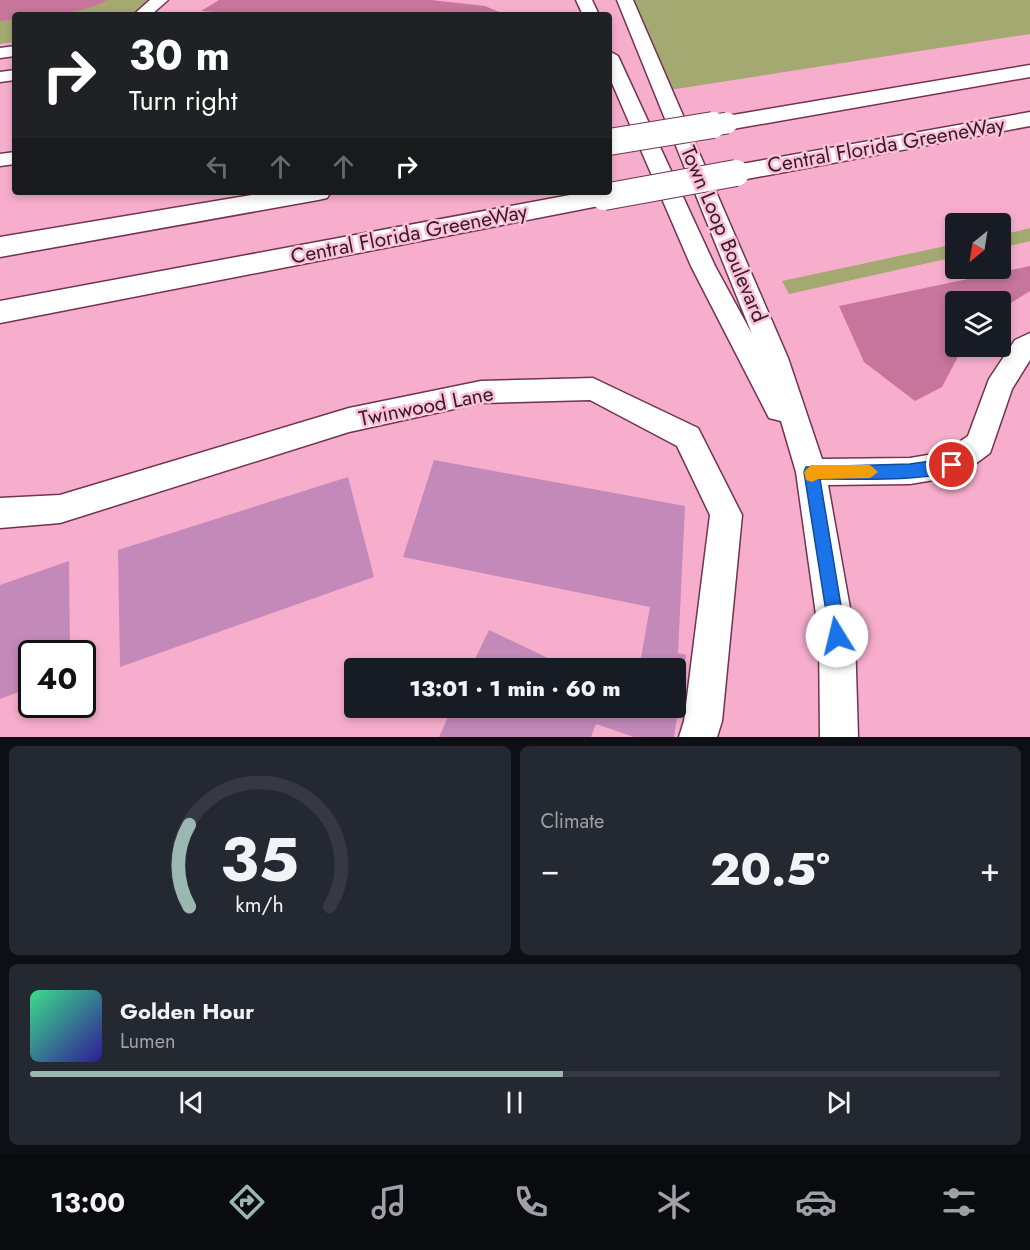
<!DOCTYPE html>
<meta charset="utf-8">
<style>
:root{--surface:#171b24;--page:#242831;--text:#f1f3f6;--muted:#9ea1a6;--line:#363941;--accent:#9ab8b1}
body{margin:0;font-family:Jost,sans-serif;background:var(--page);color:var(--text);height:100vh;display:flex;flex-direction:column;font-size:22px;white-space:nowrap}
*{box-sizing:border-box;margin:0}
p{font-size:20px;color:var(--muted)}
.icon{flex:none;width:33px;height:33px;fill:none;stroke:currentColor;stroke-width:2;stroke-linecap:round;stroke-linejoin:round}
.map{position:relative;height:737px;overflow:hidden}
.details{display:flex;flex-direction:column;gap:9px;padding:9px;background:#0d0f14;flex:1}
.details>*{flex:none}
.banner{position:absolute;left:12px;top:12px;width:600px;height:183px;border-radius:6px;box-shadow:0 3px 9px #0003;background:#202124;color:#fff;overflow:hidden}
.needle{width:39px;rotate:210deg}
.tools{position:absolute;left:945px;top:213px;display:grid;gap:12px}
.tools a{display:grid;place-items:center;width:66px;height:66px;border-radius:6px;background:var(--surface);box-shadow:0 3px 9px #0003;font-size:30px}
.speed{position:absolute;left:18px;top:640px;display:flex;gap:12px;font-size:30px;font-weight:700;text-align:center}
.speed>*{display:grid;place-content:center;width:78px;height:78px;border-radius:50%;background:var(--surface);box-shadow:0 3px 9px #0003;line-height:1}
.speed .limit{border:3px solid #111;border-radius:9px;background:#fff;color:#111}
.pin{position:absolute;display:grid;place-items:center;width:51px;height:51px;color:#fff;margin:-26px;border:3px solid #fff;border-radius:50%;box-shadow:0 2px 6px #0007}
.me{position:absolute;width:66px;margin:-33px;rotate:351deg;stroke-linejoin:round;filter:drop-shadow(0 0 4px #0008)}
.turn{display:flex;align-items:center;gap:21px;height:126px;padding:0 18px;font-size:27px}
.turn .icon{width:78px;height:78px;stroke-width:2.5}
.turn b{display:block;font-size:42px;line-height:51px}
.lanes{display:flex;align-items:center;height:57px;padding:0 18px;background:#0003;justify-content:center;gap:30px;direction:ltr}
.lanes .off{opacity:.35}
.big{font-size:45px;font-weight:800;line-height:1.1}
.details .card{flex:1;display:flex;flex-direction:column;justify-content:center;gap:9px;min-width:0;padding:0 21px;border-radius:9px;background:var(--page)}
.details .dial{align-items:center;gap:0}
.dial svg{height:156px;overflow:visible;fill:none;stroke:var(--line);stroke-width:7;stroke-linecap:round;text-anchor:middle}
.dial text{fill:var(--text);stroke:none}
.song{display:flex;align-items:center;gap:18px}
.cover{width:72px;height:72px;border-radius:9px;background:linear-gradient(135deg,hsl(150 70% 55%),hsl(250 70% 35%))}
.played{height:6px;border-radius:3px;background:linear-gradient(90deg,var(--accent) 55%,var(--line) 55%)}
.keys{display:flex;justify-content:space-around;direction:ltr}
.heat{display:flex;justify-content:space-between;align-items:center;font-size:33px;direction:ltr}
.details .tiles{flex:1;display:grid;gap:9px;grid-template-columns:1fr 1fr}
.card:last-child{grid-column:span 2}
.trip{position:absolute;left:344px;top:658px;width:342px;height:60px;border-radius:6px;background:var(--surface);box-shadow:0 3px 9px #0003;font-weight:800;line-height:60px;text-align:center}
.menu{display:flex;height:96px;justify-content:space-around;align-items:center;background:#090b0e;color:var(--muted)}
.menu .icon{width:42px;height:42px}
.menu .selected{color:var(--accent)}
.menu b{font-size:27px;color:var(--text)}
.map>svg:first-child{display:block}
</style>
<div class="map">
<svg width="1030" height="737" viewBox="0 0 1030 737">
<rect width="100%" height="100%" fill="#f7aecd"/>
<path fill="#a4a971" d="M0,0H149L130,15H15V42L0,44Z
M625,0H1030V34L663,91Z
M1030,228V241L1001,248V235Z
M955,244V257L789,294L782,281Z"/>
<path fill="#c7759a" d="M0,0H107C80,15 46,15 15,15V19L0,21Z
M219,0H431L485,6L506,15H253L201,11Z
M1030,266V291L1001,309L1000,302H956V346L963,347L942,387L915,401L864,362L839,306Z"/>
<path fill="#c289b9" d="M434,460L685,506L678,653L686,655L674,737H634L596,724L591,737H439L452,708H675V669H639L650,607L403,557Z
M348,477L374,577L120,667L118,550Z
M69,561L70,654H32V687L0,699V585Z
M489,630L571,669H470Z"/>
<g fill="none" stroke-linecap="round" stroke-linejoin="round">
<g stroke="#713350" stroke-width="3">
<path id="minor" d="M150,0H168L151,15H133Z
M576,0H592L599,15H583Z
M617,0H633L788,358L822,459L910,458L945,452L968,436L989,379L1015,340L1030,333V360L1012,389L990,453L963,473L952,477L910,484L828,485L855,636L858,737H820L819,636L796,472L781,421L769,418L691,266L609,76V51L618,56L715,266L752,334Z
M15,46V56L0,58V48Z
M15,70V80L0,82V72Z
M15,152V164L0,166V154Z
M593,378L698,428L742,515L722,721L717,737H679L684,721L710,515L677,446L590,400L481,403L349,432L60,523L0,528V498L60,495L349,408L481,381Z"/>
</g>
<g stroke="#713350" stroke-width="3">
<path id="highway" d="M1030,65V77L727,130L719,128L715,123L719,118L727,116Z
M1030,112V126L736,181L727,178L723,173L727,168L736,165Z
M609,190L617,197L613,203L604,205L0,323V301L586,192Z
M270,192H331L327,198L318,200L0,257V237Z"/>
</g>
<use href="#minor" fill="#fff" fill-rule="evenodd"/>
<use href="#highway" fill="#fff" fill-rule="evenodd"/>
<g stroke="#713350" stroke-width="23" stroke-linecap="butt">
<path id="highway-bridge-far1" d="M704,127L727,123"/>
</g>
<g stroke="#713350" stroke-width="28" stroke-linecap="butt">
<path id="highway-bridge" d="M609,142L713,125
M604,197L736,173"/>
</g>
<use href="#highway-bridge-far1" stroke="#fff" stroke-width="21"/>
<use href="#highway-bridge" stroke="#fff" stroke-width="26"/>
</g>
<path fill="#1a73e8" stroke="#114b97" stroke-width="1.5" d="M952,458L960,465C951,483 842,479 820,479L846,636L843,643L837,645L831,643L804,472L806,467L910,464Z"/>
<path fill="#f59e0b" d="M811,465H870L878,472L870,478L818,479L812,482L806,480L804,472Z"/>
<g text-anchor="middle" dominant-baseline="central" stroke-width="5" stroke-linejoin="round" paint-order="stroke">
<g font-size="21" fill="#361b27" stroke="#fcc0d9">
<text transform="translate(886 145) rotate(-10)">Central Florida GreeneWay</text>
<text transform="translate(409 234) rotate(-11)">Central Florida GreeneWay</text>
<text transform="translate(724 234) rotate(67)">Town Loop Boulevard</text>
<text transform="translate(426 406) rotate(-11)">Twinwood Lane</text>
</g>
</g>
</svg>
<div class="tools">
<a><svg class="needle" viewBox="-14 -14 28 28"><path d="M0-13l5 13h-10z" fill="#e53935"/><path d="M0 13l5-13h-10z" fill="#9ea1a6"/></svg></a>
<a><svg class="icon" aria-label="layers" viewBox="0 0 24 24"><path d="M12 4l9 5-9 5-9-5zM3 14l9 5 9-5"/></svg></a>
</div>
<div class="speed"><div class="limit">40</div></div>
<div class="pin" style="left:952px;top:465px;background:#d93025"><svg class="icon" aria-label="arrive" viewBox="0 0 24 24"><path d="M6 21V4h12l-3 4 3 4H6"/></svg></div>
<svg class="me" style="left:837px;top:636px" viewBox="-20 -20 40 40"><circle r="19" fill="#fff"/><path d="M0-13L10 11 0 6-10 11z" fill="#1a73e8"/></svg>
<div class="trip">13:01 · 1 min · 60 m</div>
<div class="banner">
<div class="turn"><svg class="icon" aria-label="right" viewBox="0 0 24 24"><path d="M7 20v-9h11M14 6l5 5-5 5"/></svg><div><b>30 m</b>Turn right</div></div>
<div class="lanes"><svg class="icon off" aria-label="left" viewBox="0 0 24 24"><path d="M17 20v-9H6M10 6l-5 5 5 5"/></svg><svg class="icon off" aria-label="ahead" viewBox="0 0 24 24"><path d="M12 20V5M6 11l6-6 6 6"/></svg><svg class="icon off" aria-label="ahead" viewBox="0 0 24 24"><path d="M12 20V5M6 11l6-6 6 6"/></svg><svg class="icon" aria-label="right" viewBox="0 0 24 24"><path d="M7 20v-9h11M14 6l5 5-5 5"/></svg></div>
</div>
</div>
<section class="details">
<div class="tiles">
<div class="card dial"><svg viewBox="0 0 100 80">
<path d="M14 69A42 42 0 1 1 86 69"/>
<path d="M14 69A42 42 0 0 1 14 27" stroke="#9ab8b1"/>
<text x="50" y="56" font-size="32" font-weight="700">35</text>
<text x="50" y="72" font-size="11">km/h</text>
</svg></div>
<div class="card"><p>Climate</p>
<div class="heat"><a>−</a><b class="big">20.5°</b><a>+</a></div>
</div>
<div class="card">
<div class="song"><i class="cover"></i><div><b>Golden Hour</b><p>Lumen</p></div></div>
<div class="played"></div>
<div class="keys"><svg class="icon" aria-label="previous" viewBox="0 0 24 24"><path d="M18 5L8 12l10 7zM5 5v14"/></svg><svg class="icon" aria-label="pause" viewBox="0 0 24 24"><path d="M8 5v14M16 5v14"/></svg><svg class="icon" aria-label="next" viewBox="0 0 24 24"><path d="M6 5l10 7-10 7zM19 5v14"/></svg></div>
</div>
</div>
</section>
<nav class="menu">
<b>13:00</b>
<svg class="icon selected" aria-label="directions" viewBox="0 0 24 24"><path d="M12 3l9 9-9 9-9-9zM9 14v-3h6M13 9l2 2-2 2"/></svg>
<svg class="icon" aria-label="music" viewBox="0 0 24 24"><path d="M9 18V5l10-2v13"/><circle cx="6" cy="18" r="3"/><circle cx="16" cy="16" r="3"/></svg>
<svg class="icon" aria-label="phone" viewBox="0 0 24 24"><path d="M5 4h4l2 5-3 2q2 4 5 5l2-3 5 2v4C11 20 4 13 5 4z"/></svg>
<svg class="icon" aria-label="climate" viewBox="0 0 24 24"><path d="M12 3v18M4 7l16 10M4 17L20 7"/></svg>
<svg class="icon" aria-label="car" viewBox="0 0 24 24"><path d="M5 17H2v-5l4-1 3-4h7l3 4 3 1v5h-3M9 17h6M6 11h13"/><circle cx="7" cy="17" r="2"/><circle cx="17" cy="17" r="2"/></svg>
<svg class="icon" aria-label="filters" viewBox="0 0 24 24"><path d="M4 7h16M4 17h16"/><circle cx="9" cy="7" r="2"/><circle cx="15" cy="17" r="2"/></svg>
</nav>
